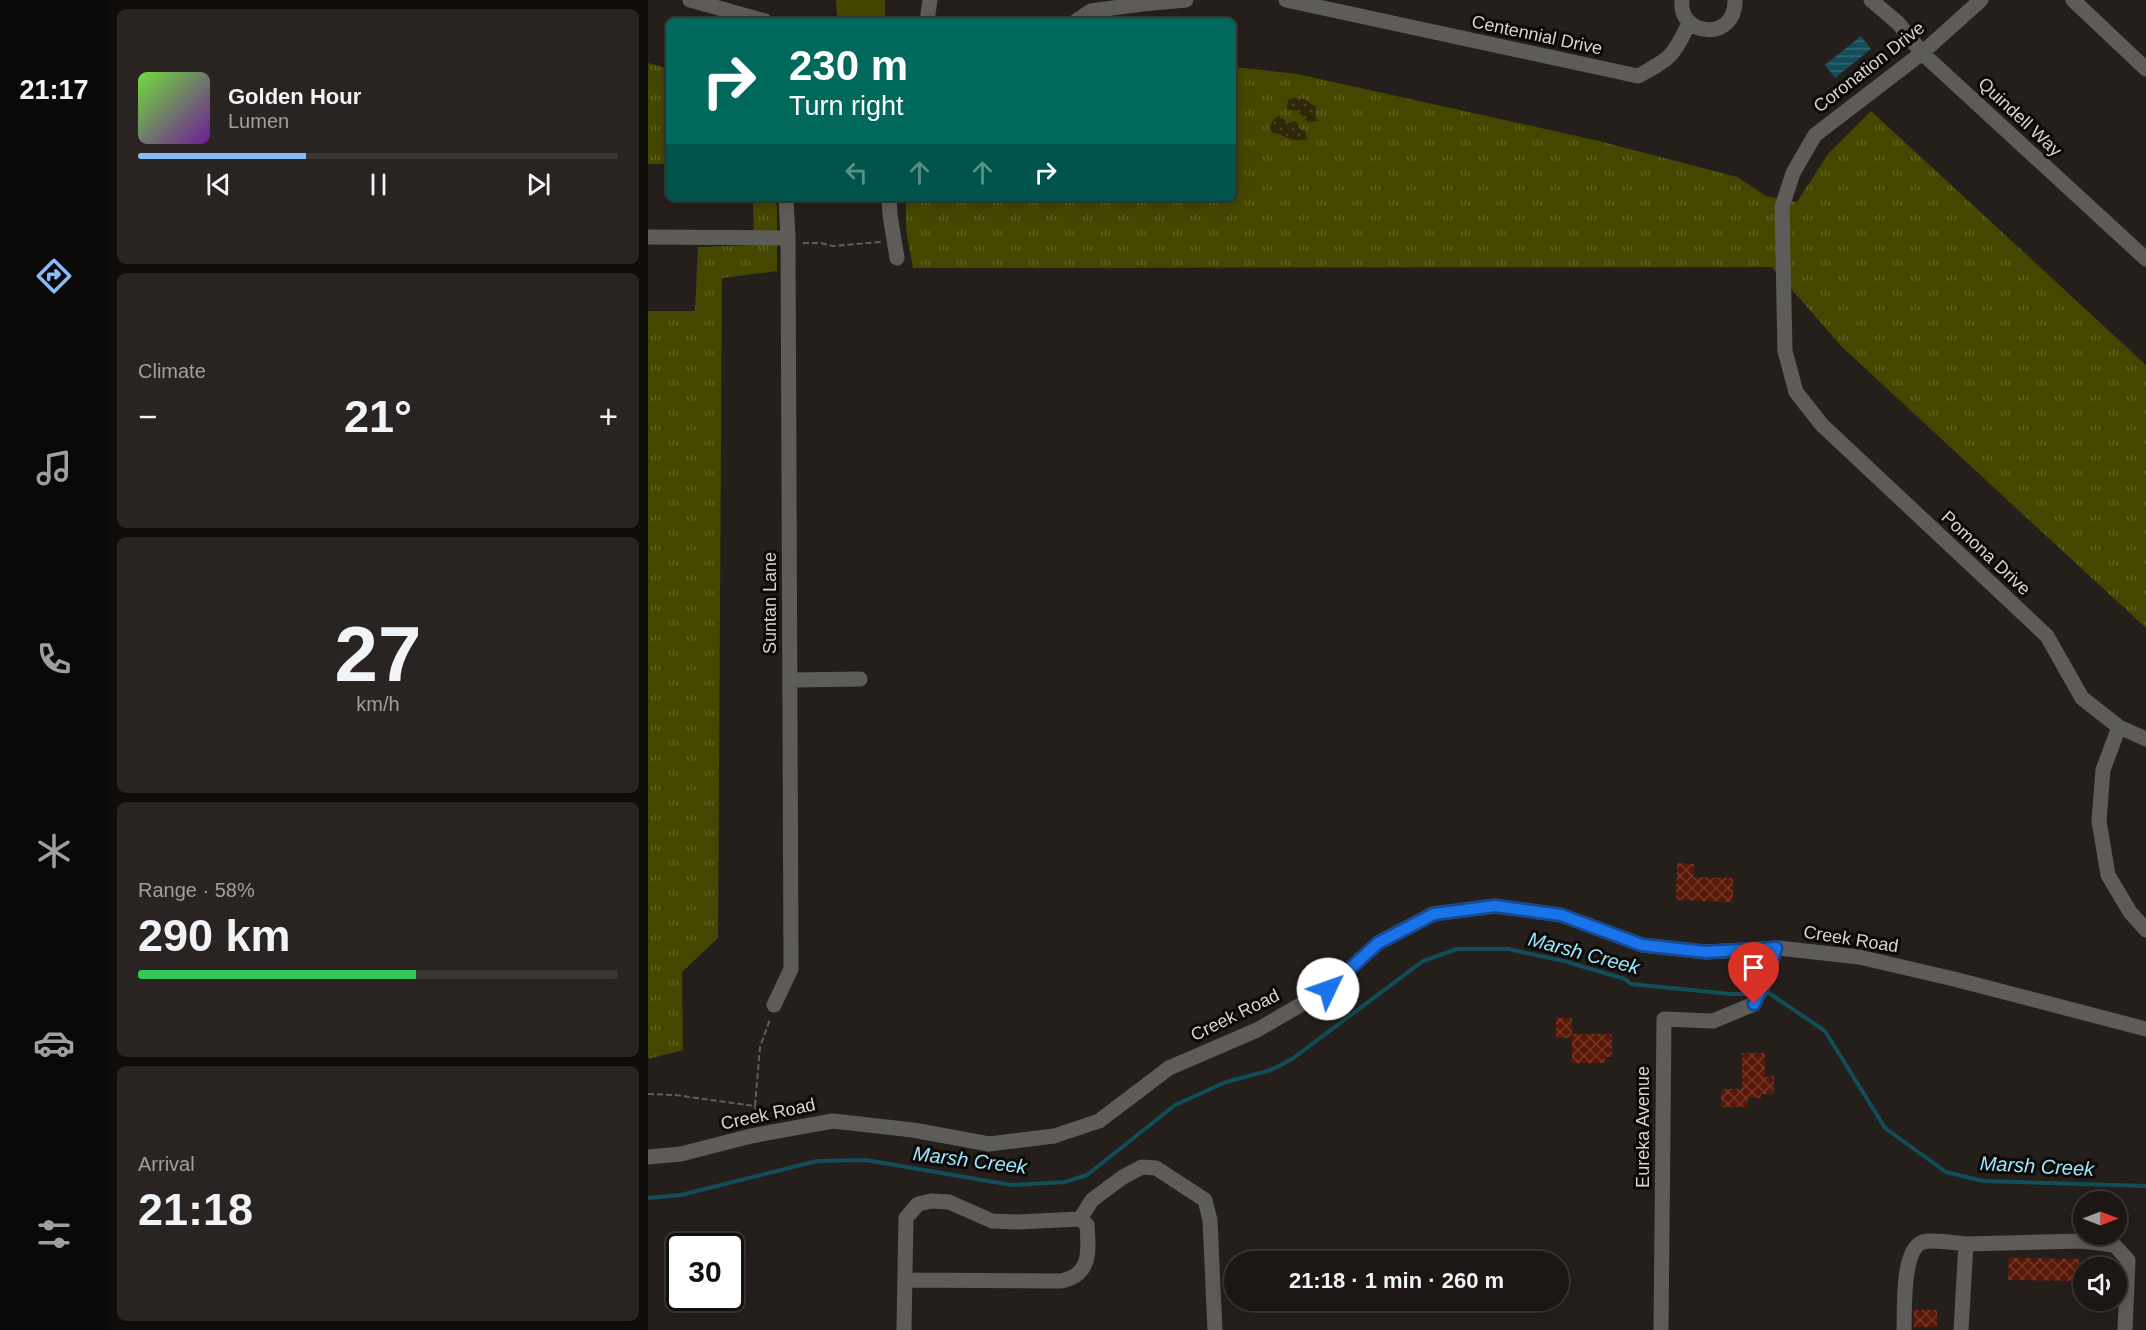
<!DOCTYPE html>
<meta charset="utf-8">
<style>
:root{--surface:#1c1715;--page:#292422;--text:#f1f3f6;--muted:#a09fa0;--line:#3a3634;--accent:#87bbfb}
body{margin:0;font-family:Helvetica,sans-serif;background:var(--page);color:var(--text);height:100vh;display:flex;flex-direction:column;font-size:22px;white-space:nowrap}
*{box-sizing:border-box;margin:0}
p{font-size:20px;color:var(--muted)}
.icon{flex:none;width:33px;height:33px;fill:none;stroke:currentColor;stroke-width:2;stroke-linecap:round;stroke-linejoin:round}
.map{position:relative;flex:1;overflow:hidden}
.details{display:flex;flex-direction:column;gap:9px;padding:9px;background:#0f0d0c;width:540px}
.details>*{flex:none}
.guide{position:absolute;left:18px;top:18px;width:570px;height:183px;border-radius:9px;box-shadow:0 3px 15px #0003,0 0 0 2px var(--line);background:#00695c;color:#fff;overflow:hidden}
.needle{width:39px;rotate:90deg}
.buttons{position:absolute;left:1425px;top:1191px;display:grid;gap:12px}
.buttons a{display:grid;place-items:center;width:54px;height:54px;border-radius:50%;background:var(--surface);box-shadow:0 3px 15px #0003,0 0 0 2px var(--line);font-size:30px}
.speed{position:absolute;left:18px;top:1233px;display:flex;gap:12px;font-size:30px;font-weight:700;text-align:center}
.speed>*{display:grid;place-content:center;width:78px;height:78px;border-radius:50%;background:var(--surface);box-shadow:0 3px 15px #0003,0 0 0 2px var(--line);line-height:1}
.speed .limit{border:3px solid #111;border-radius:9px;background:#fff;color:#111}
.pin{position:absolute;display:grid;place-items:center;width:51px;height:51px;color:#fff;margin:-62px -26px;border-radius:50% 50% 50% 0;rotate:-45deg;box-shadow:0 0 6px #0007}
.pin .icon{rotate:45deg}
.me{position:absolute;width:66px;margin:-33px;rotate:48deg;stroke-linejoin:round;filter:drop-shadow(0 0 4px #0008)}
.turn{display:flex;align-items:center;gap:21px;height:126px;padding:0 24px;font-size:27px}
.turn .icon{width:78px;height:78px;stroke-width:2.5}
.turn b{display:block;font-size:42px;line-height:51px}
.lanes{display:flex;align-items:center;height:57px;padding:0 24px;background:#0003;justify-content:center;gap:30px;direction:ltr}
.lanes .off{opacity:.35}
.big{font-size:45px;font-weight:700;line-height:1.1}
.details .widget{flex:1;display:flex;flex-direction:column;justify-content:center;gap:9px;min-width:0;padding:0 21px;border-radius:9px;background:var(--page)}
.details .dial{align-items:center;gap:0}
.dial b{font-size:78px;line-height:1}
.song{display:flex;align-items:center;gap:18px}
.cover{width:72px;height:72px;border-radius:9px;background:linear-gradient(135deg,hsl(100 70% 55%),hsl(280 70% 35%))}
.played{height:6px;border-radius:3px;background:linear-gradient(90deg,var(--accent) 35%,var(--line) 35%)}
.keys{display:flex;justify-content:space-around;direction:ltr}
.heat{display:flex;justify-content:space-between;align-items:center;font-size:33px;direction:ltr}
.charge{height:9px;border-radius:4px;background:linear-gradient(90deg,#34c759 58%,var(--line) 0)}
.trip{position:absolute;left:576px;top:1251px;width:345px;height:60px;border-radius:30px;background:var(--surface);box-shadow:0 3px 15px #0003,0 0 0 2px var(--line);font-weight:700;line-height:60px;text-align:center}
main{display:flex;flex:1;min-height:0}
.dock{display:flex;flex-direction:column;width:108px;justify-content:space-around;align-items:center;background:#0b0908;color:var(--muted)}
.dock .icon{width:42px;height:42px}
.dock .current{color:var(--accent)}
.dock b{font-size:27px;color:var(--text)}
.map>svg:first-child{display:block}
</style>
<main>
<nav class="dock">
<b>21:17</b>
<svg class="icon current" aria-label="directions" viewBox="0 0 24 24"><path d="M12 3l9 9-9 9-9-9zM9 14v-3h6M13 9l2 2-2 2"/></svg>
<svg class="icon" aria-label="music" viewBox="0 0 24 24"><path d="M9 18V5l10-2v13"/><circle cx="6" cy="18" r="3"/><circle cx="16" cy="16" r="3"/></svg>
<svg class="icon" aria-label="phone" viewBox="0 0 24 24"><path d="M5 4h4l2 5-3 2q2 4 5 5l2-3 5 2v4C11 20 4 13 5 4z"/></svg>
<svg class="icon" aria-label="climate" viewBox="0 0 24 24"><path d="M12 3v18M4 7l16 10M4 17L20 7"/></svg>
<svg class="icon" aria-label="car" viewBox="0 0 24 24"><path d="M5 17H2v-5l4-1 3-4h7l3 4 3 1v5h-3M9 17h6M6 11h13"/><circle cx="7" cy="17" r="2"/><circle cx="17" cy="17" r="2"/></svg>
<svg class="icon" aria-label="filters" viewBox="0 0 24 24"><path d="M4 7h16M4 17h16"/><circle cx="9" cy="7" r="2"/><circle cx="15" cy="17" r="2"/></svg>
</nav>
<section class="details">
<div class="widget">
<div class="song"><i class="cover"></i><div><b>Golden Hour</b><p>Lumen</p></div></div>
<div class="played"></div>
<div class="keys"><svg class="icon" aria-label="previous" viewBox="0 0 24 24"><path d="M18 5L8 12l10 7zM5 5v14"/></svg><svg class="icon" aria-label="pause" viewBox="0 0 24 24"><path d="M8 5v14M16 5v14"/></svg><svg class="icon" aria-label="next" viewBox="0 0 24 24"><path d="M6 5l10 7-10 7zM19 5v14"/></svg></div>
</div>
<div class="widget"><p>Climate</p>
<div class="heat"><a>−</a><b class="big">21°</b><a>+</a></div>
</div>
<div class="widget dial"><b>27</b><p>km/h</p></div>
<div class="widget"><p>Range · 58%</p><b class="big">290 km</b><div class="charge"></div></div>
<div class="widget"><p>Arrival</p><b class="big">21:18</b></div>
</section>
<div class="map">
<svg width="1498" height="1330" viewBox="0 0 1498 1330">
<defs>
<pattern id="grass-tufts" width="24" height="20" patternUnits="userSpaceOnUse" patternTransform="scale(1.5)"><rect width="24" height="20" fill="#454700"/><path d="M3 7l-1-3M5 7V3M7 7l1-3M15 17l-1-3M17 17v-4M19 17l1-3" fill="none" stroke="#5f6124"/></pattern>
<pattern id="sand-dots" width="8" height="8" patternUnits="userSpaceOnUse" patternTransform="scale(1.5)"><rect width="8" height="8" fill="#2f2706"/><path d="M2 2h.1M6 6h.1" fill="none" stroke="#4c4529" stroke-width="1.8" stroke-linecap="round"/></pattern>
<pattern id="water-rules" width="6" height="5" patternUnits="userSpaceOnUse" patternTransform="scale(1.5)"><rect width="6" height="5" fill="#124d5a"/><path d="M0 2.5h6" fill="none" stroke="#346671"/></pattern>
<pattern id="building-cross-hatch" width="8" height="8" patternUnits="userSpaceOnUse" patternTransform="scale(1.5)"><rect width="8" height="8" fill="#5b1707"/><path d="M0 0l8 8M0 8l8-8" fill="none" stroke="#72382a"/></pattern>
</defs>
<rect width="100%" height="100%" fill="#251f1c"/>
<path fill="url(#grass-tufts)" d="M0,63L21,69V164H0Z
M585,67L649,74L951,141L1089,177L1118,196L1149,202L1180,154L1223,111L1498,365V628L1194,347L1124,267L265,268L258,230V198H585Z
M105,198H127L129,208V271L74,278L70,938L34,972L35,1050L0,1059V311H47L50,247L106,245Z"/>
<path fill="url(#sand-dots)" d="M645,98L657,99L663,104L668,106L667,115L670,121L660,122L650,111L639,109L640,100Z
M632,116L640,123L648,121L652,129L657,131L659,139C640,144 639,134 625,133L622,129C623,122 625,118 632,116Z"/>
<path fill="#454700" d="M188,0H237V17H189Z"/>
<path fill="url(#water-rules)" d="M1213,36L1223,49L1187,78L1177,65Z"/>
<g fill="none" stroke-linecap="round" stroke-linejoin="round">
<path stroke="#124d5a" stroke-width="4" d="M1116,994L1121,993L1177,1031L1237,1128L1298,1172L1335,1181L1498,1186
M0,1198L33,1195L169,1161L218,1160L363,1185L417,1182L439,1175L527,1105L578,1082L623,1070L644,1059L775,961L809,949H860L916,961L977,979L983,984L1083,994H1105"/>
</g>
<path fill="url(#building-cross-hatch)" d="M1029,863L1046,864L1045,877L1085,878V902L1028,900Z
M908,1018H924V1038H908Z
M924,1034H964V1057H957V1063H924Z
M1094,1053H1117V1077L1126,1076V1094H1113V1098H1100V1107H1073V1089H1094Z
M1361,1258L1431,1259V1281L1360,1280Z
M1266,1310H1289V1327H1266Z"/>
<g fill="none" stroke-linecap="round" stroke-linejoin="round">
<path stroke="#635d5b" stroke-width="2" stroke-dasharray="6 3" stroke-linecap="butt" d="M155,243H172L185,246L233,242
M0,1094L27,1095L107,1106L111,1121
M107,1106L112,1047L122,1019"/>
<path stroke="#5e5c59" stroke-width="15" d="M42,0L117,21
M638,0L990,76C1023,58 1025,57 1041,23
M1034,0C1030,37 1088,42 1087,0
M1223,0L1250,23L1274,53L1498,259
M1333,0L1274,53L1167,135L1145,173L1134,207L1137,351L1148,392L1174,425L1399,636L1434,698L1471,727L1498,739
M1425,0L1498,69
M279,21L282,0
M428,21L443,11L494,4L538,0
M241,198L242,215L249,258
M0,237L140,238
M142,680L212,679
M1471,727L1455,770L1451,821L1460,875L1482,912L1498,930
M126,1005L143,969L140,238L138,198
M0,1157L33,1154L103,1136L185,1121L265,1130L341,1144L406,1136L451,1121L521,1068L609,1030L680,989L730,943L785,914L847,906L913,915L994,945L1058,952L1130,948L1211,957L1306,979L1498,1029
M432,1219L444,1200L475,1177L494,1167L508,1168L557,1200L562,1220L567,1330
M1318,1244L1434,1241L1466,1245L1480,1260L1477,1330
M256,1330L258,1218L270,1204L283,1201L301,1202L344,1221L370,1222L432,1219L439,1225C441,1252 443,1275 413,1281L257,1280
M1013,1330L1016,1019L1065,1021L1106,1004L1119,976L1128,948
M1256,1330C1257,1311 1253,1249 1275,1242C1284,1239 1308,1243 1318,1244L1313,1330"/>
</g>
<g fill="none" stroke-linecap="round" stroke-linejoin="round">
<g stroke="#114b97" stroke-width="15">
<path id="route" d="M680,989L730,943L786,914L847,906L913,915L994,945L1058,952L1128,948L1119,976L1106,1004"/>
</g>
<use href="#route" stroke="#1a73e8" stroke-width="10"/>
</g>
<g text-anchor="middle" dominant-baseline="central" stroke-width="6" stroke-linejoin="round" paint-order="stroke">
<g font-size="18" fill="#d8d4d2" stroke="#0c0908">
<text transform="translate(889 35) rotate(12)">Centennial Drive</text>
<text transform="translate(1221 67) rotate(-38)">Coronation Drive</text>
<text transform="translate(1372 117) rotate(43)">Quindell Way</text>
<text transform="translate(1338 553) rotate(43)">Pomona Drive</text>
<text transform="translate(122 603) rotate(-90)">Suntan Lane</text>
<text transform="translate(1203 939) rotate(9)">Creek Road</text>
<text transform="translate(587 1015) rotate(-26)">Creek Road</text>
<text transform="translate(120 1114) rotate(-12)">Creek Road</text>
<text transform="translate(995 1127) rotate(-90)">Eureka Avenue</text>
</g>
<g font-size="20" font-style="italic" fill="#9be7fc" stroke="#0c0908">
<text transform="translate(936 953) rotate(15)">Marsh Creek</text>
<text transform="translate(322 1160) rotate(7)">Marsh Creek</text>
<text transform="translate(1389 1166) rotate(3)">Marsh Creek</text>
</g>
</g>
</svg>
<div class="buttons">
<a><svg class="needle" viewBox="-14 -14 28 28"><path d="M0-13l5 13h-10z" fill="#e53935"/><path d="M0 13l5-13h-10z" fill="#a09fa0"/></svg></a>
<a><svg class="icon" aria-label="sound" viewBox="0 0 24 24"><path d="M4 9h4l5-4v14l-5-4H4zM17 9q2 3 0 6"/></svg></a>
</div>
<div class="speed"><div class="limit">30</div></div>
<div class="pin" style="left:1106px;top:1004px;background:#d93025"><svg class="icon" aria-label="arrive" viewBox="0 0 24 24"><path d="M6 21V4h12l-3 4 3 4H6"/></svg></div>
<svg class="me" style="left:680px;top:989px" viewBox="-20 -20 40 40"><circle r="19" fill="#fff"/><path d="M0-13L10 11 0 6-10 11z" fill="#1a73e8"/></svg>
<div class="trip">21:18 · 1 min · 260 m</div>
<div class="guide">
<div class="turn"><svg class="icon" aria-label="right" viewBox="0 0 24 24"><path d="M7 20v-9h11M14 6l5 5-5 5"/></svg><div><b>230 m</b>Turn right</div></div>
<div class="lanes"><svg class="icon off" aria-label="left" viewBox="0 0 24 24"><path d="M17 20v-9H6M10 6l-5 5 5 5"/></svg><svg class="icon off" aria-label="ahead" viewBox="0 0 24 24"><path d="M12 20V5M6 11l6-6 6 6"/></svg><svg class="icon off" aria-label="ahead" viewBox="0 0 24 24"><path d="M12 20V5M6 11l6-6 6 6"/></svg><svg class="icon" aria-label="right" viewBox="0 0 24 24"><path d="M7 20v-9h11M14 6l5 5-5 5"/></svg></div>
</div>
</div>
</main>
